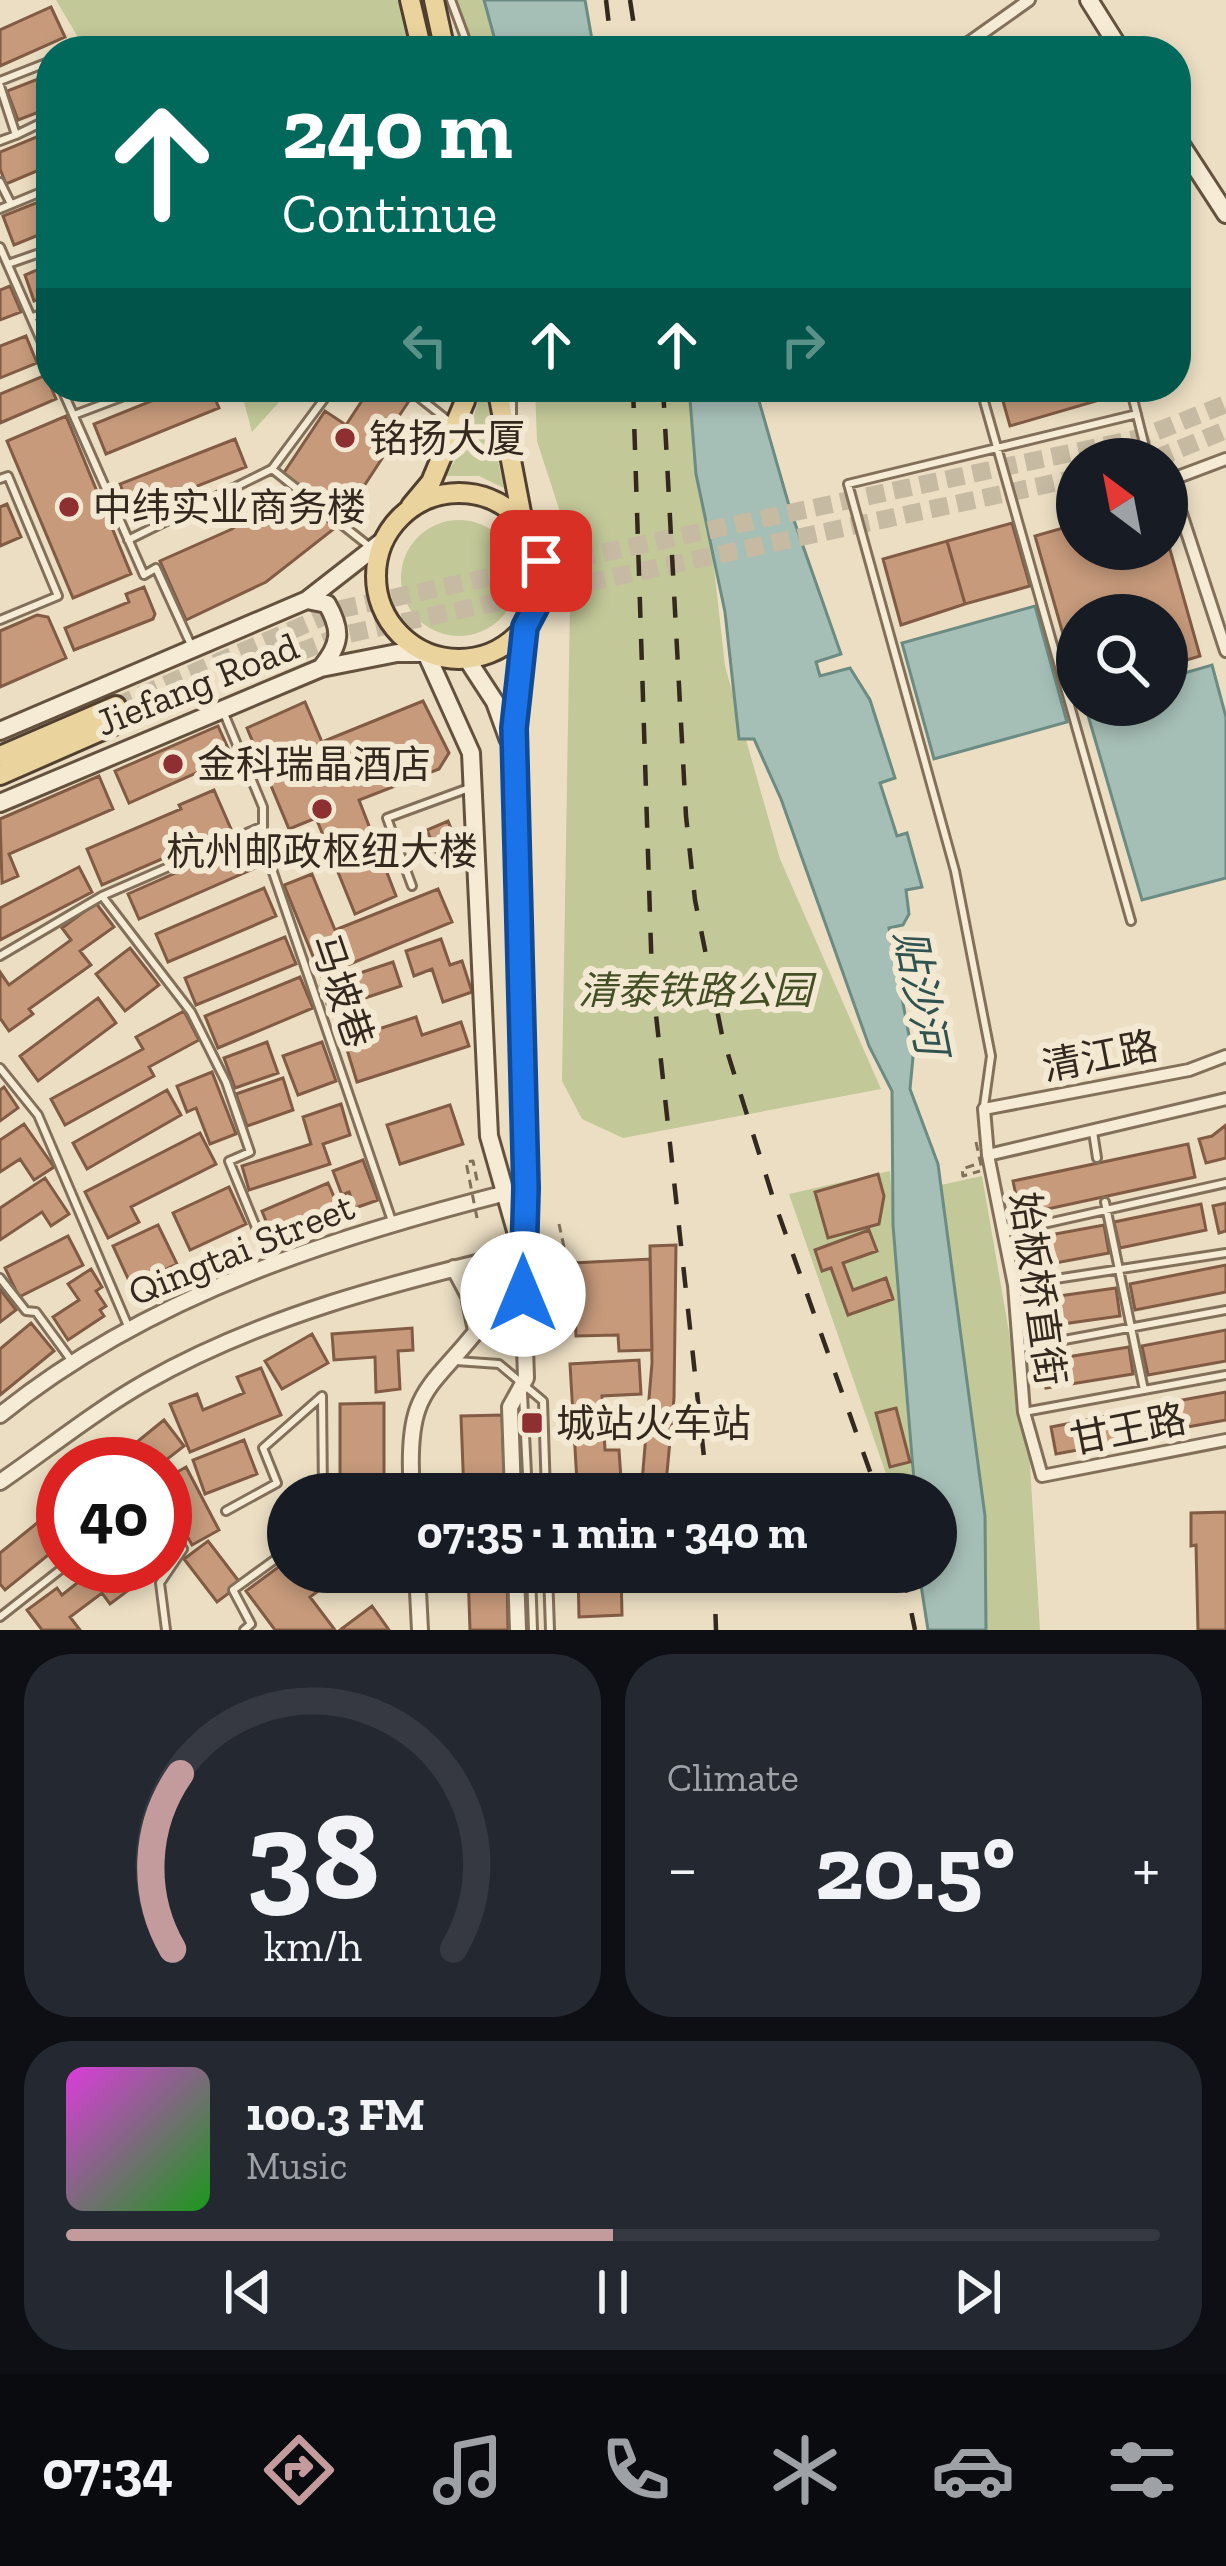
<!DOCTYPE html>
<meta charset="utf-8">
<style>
:root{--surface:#171b24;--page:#242831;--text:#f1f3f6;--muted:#9ea1a6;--line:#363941;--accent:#c49b9d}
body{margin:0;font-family:"Zilla Slab","Noto Sans SC",serif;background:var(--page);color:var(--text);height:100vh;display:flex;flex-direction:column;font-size:45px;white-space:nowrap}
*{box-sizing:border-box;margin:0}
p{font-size:39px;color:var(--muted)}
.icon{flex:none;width:66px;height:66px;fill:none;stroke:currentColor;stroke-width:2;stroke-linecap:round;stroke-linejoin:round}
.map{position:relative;height:1630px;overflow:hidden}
.side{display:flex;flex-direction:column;gap:24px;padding:24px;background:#0d0f14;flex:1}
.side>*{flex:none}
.top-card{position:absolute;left:36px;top:36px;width:1155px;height:366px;border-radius:48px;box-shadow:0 6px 18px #0003;background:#00695c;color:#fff;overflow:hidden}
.needle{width:78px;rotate:328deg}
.tools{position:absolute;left:1056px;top:438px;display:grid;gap:24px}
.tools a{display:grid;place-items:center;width:132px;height:132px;border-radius:50%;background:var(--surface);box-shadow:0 6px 18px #0003;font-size:60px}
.speed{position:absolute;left:36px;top:1437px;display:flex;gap:24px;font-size:60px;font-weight:700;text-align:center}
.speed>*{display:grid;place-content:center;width:156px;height:156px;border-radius:50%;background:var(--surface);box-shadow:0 6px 18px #0003;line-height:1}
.speed .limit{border:18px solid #d22;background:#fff;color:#111}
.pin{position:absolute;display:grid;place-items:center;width:102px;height:102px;color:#fff;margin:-51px;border-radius:24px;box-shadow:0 6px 18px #0006}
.me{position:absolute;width:132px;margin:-66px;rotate:0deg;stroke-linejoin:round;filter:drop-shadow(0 0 9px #0008)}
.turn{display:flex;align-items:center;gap:42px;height:252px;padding:0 48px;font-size:54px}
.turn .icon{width:156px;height:156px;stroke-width:2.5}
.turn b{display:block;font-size:84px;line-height:102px}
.lanes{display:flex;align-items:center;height:114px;padding:0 48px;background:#0003;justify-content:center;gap:60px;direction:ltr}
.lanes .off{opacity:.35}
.big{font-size:90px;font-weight:700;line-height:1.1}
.side .card{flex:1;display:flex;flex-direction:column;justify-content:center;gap:18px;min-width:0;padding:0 42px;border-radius:48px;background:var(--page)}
.side .dial{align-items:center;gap:0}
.dial svg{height:312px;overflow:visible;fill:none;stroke:var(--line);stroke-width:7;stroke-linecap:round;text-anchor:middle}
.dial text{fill:var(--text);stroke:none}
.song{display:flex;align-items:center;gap:36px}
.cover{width:144px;height:144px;border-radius:18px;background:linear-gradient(135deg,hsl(300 70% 55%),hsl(120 70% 35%))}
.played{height:12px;border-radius:6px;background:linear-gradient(90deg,var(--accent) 50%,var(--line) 50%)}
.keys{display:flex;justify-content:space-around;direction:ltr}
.heat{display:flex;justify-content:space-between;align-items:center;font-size:66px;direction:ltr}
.side .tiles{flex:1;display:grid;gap:24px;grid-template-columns:1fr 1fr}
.card:last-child{grid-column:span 2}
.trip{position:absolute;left:267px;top:1473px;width:690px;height:120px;border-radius:60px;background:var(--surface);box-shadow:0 6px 18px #0003;font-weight:700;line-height:120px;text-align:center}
.tab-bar{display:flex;height:192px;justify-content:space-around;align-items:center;background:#090b0e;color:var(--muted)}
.tab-bar .icon{width:84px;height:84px}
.tab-bar .current{color:var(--accent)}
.tab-bar b{font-size:54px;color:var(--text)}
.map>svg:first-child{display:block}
</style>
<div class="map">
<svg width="1226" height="1630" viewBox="0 0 1226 1630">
<rect width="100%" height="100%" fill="#ebdec3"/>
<path fill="#c2c898" d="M56,0H399L413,51H86Z
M454,0H486L502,51H466Z
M269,387H293L252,432L243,398Z
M482,387H488L493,438L504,488L479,476H446L468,437Z
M535,387H694L725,666L780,859L881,1089L623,1138L582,1119L562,1081L571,546L537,441Z
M401 578a58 58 0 1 1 116 0a58 58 0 1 1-116 0Z
M890,1171L913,1494H893L789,1194Z
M982,1176L1029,1448L1040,1630H986L985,1516L941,1185Z"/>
<path fill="#a5beb6" stroke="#6c8b83" stroke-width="3" d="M484,0H585L594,51H498Z
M689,387H755L790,509L841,654L816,662L820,676L850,668L870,700L895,778L880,783L897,836L907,833L922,887L906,890L909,914L903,925L889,928L913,1057L910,1089L938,1164L985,1516L986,1630H928L919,1572H936V1494H915L893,1225L892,1091L869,1046L781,799L754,739H739L725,612L696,474Z
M1035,606L1067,722L934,759L902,643Z
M1212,665L1226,717V878L1142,900L1085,705H1167V678Z"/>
<path fill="#c69a7b" stroke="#815b43" stroke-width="3" d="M51,7L65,37L0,66V30Z
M51,74V102L45,104L47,109L18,120L7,91Z
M51,131V165L6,184L0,169V152Z
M51,197V230L14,245L3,216Z
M51,264V294L34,301L25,275Z
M10,286L21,312L0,320V290Z
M26,336L37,363L0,378V346Z
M46,375L56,399L0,423V394Z
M186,387H210L219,408L106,454L94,424Z
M371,387H387L409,401L375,452L383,457L345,515L283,474L325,411L346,425Z
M999,387H1118L1120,394L1010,426Z
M66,416L131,574L73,598L7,441Z
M235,439L246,467L131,512L120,484Z
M290,486L335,528L266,582L186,620L160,561L232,529Z
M7,504L21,537L0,546V507Z
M1012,523L1030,586L965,604L947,541Z
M1077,524V549H1167V539L1200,656L1167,666V615H1077V683L1035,536Z
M947,541L965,604L901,625L883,559Z
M144,587L155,614L153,619L74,650L65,628L129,602L126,594Z
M37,615L48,617L66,658L0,687V631Z
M423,701L449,753L439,769L359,800L396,896L355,914L316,818L289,829L247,728L305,702L322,742Z
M218,726L232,757L129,803L115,771Z
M99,776L113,809L9,854L18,876L2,883L0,819Z
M214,790L231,829L102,885L87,849L181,809L179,805Z
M448,821L458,846L437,855L427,830Z
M241,844L253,869L139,919L128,894Z
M79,867L92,892L0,940V908Z
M312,874L335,930L438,889L452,922L321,976L284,885Z
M264,888L276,916L168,962L156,934Z
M96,903L114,927L80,951L91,965L29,1009L33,1014L9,1031L0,1018V972L9,985L71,940L62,928Z
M285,937L296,964L196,1005L185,978Z
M441,939L450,965L462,961L472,992L443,1002L432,969L414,976L406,951Z
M130,948L159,985L125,1011L96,974Z
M393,962L401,986L329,1010L321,986Z
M300,977L313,1008L218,1048L205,1016Z
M98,998L116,1023L38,1081L20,1056Z
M184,1011L199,1040L149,1067L154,1076L65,1125L51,1099L143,1049L136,1037Z
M416,1017L422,1035L461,1022L469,1046L357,1082L344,1040Z
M267,1042L278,1073L235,1088L224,1058Z
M322,1042L336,1081L298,1095L283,1056Z
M212,1072L236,1134L210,1144L196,1108L187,1112L177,1086Z
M283,1078L293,1110L247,1126L236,1094Z
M4,1087L18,1108L0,1121V1090Z
M167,1090L181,1115L87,1169L73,1143Z
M341,1104L350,1135L323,1144L330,1164L249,1190L242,1166L311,1144L303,1117Z
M450,1105L463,1144L400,1164L387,1125Z
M24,1124L54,1167L34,1180L20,1159L0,1172V1140Z
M1226,1125V1158L1206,1163L1199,1139L1212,1136Z
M200,1133L216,1164L131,1207L139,1222L108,1238L85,1192Z
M1188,1144L1195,1177L1020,1215L1013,1181Z
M363,1160L378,1200L355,1208L349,1192L342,1195L333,1171Z
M878,1174L884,1196L879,1224L828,1238L815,1192Z
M45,1178L69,1214L51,1226L42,1212L0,1240V1208Z
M328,1183L339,1208L272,1236L262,1211Z
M229,1187L246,1224L190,1250L173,1213Z
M1226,1203V1231L1219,1233L1213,1206Z
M1201,1204L1206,1230L1120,1248L1114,1222Z
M158,1225L177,1264L131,1285L113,1246Z
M1104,1225L1109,1253L1028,1268L1023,1240Z
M869,1230L877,1251L843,1263L853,1290L886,1278L893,1299L848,1315L831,1268L822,1271L815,1250Z
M68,1236L83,1265L19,1297L5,1268Z
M676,1245L674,1398L665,1494H641L652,1363L650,1246Z
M650,1259L652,1350L619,1351L618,1335L576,1336L573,1263Z
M1226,1265V1292L1135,1310L1130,1284Z
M91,1269L102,1287L96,1291L106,1306L100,1310L104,1316L68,1340L53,1317L79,1300L68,1284Z
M1116,1288L1120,1316L1034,1328L1030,1300Z
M0,1289L16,1310L0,1322Z
M31,1323L54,1351L0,1395V1349Z
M412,1328L413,1350L398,1351L400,1389L376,1392L375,1357L334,1360L332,1334Z
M1226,1330V1361L1148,1375L1142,1346Z
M312,1334L328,1363L282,1389L265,1361Z
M1129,1347L1133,1374L1046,1388L1042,1361Z
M639,1360L641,1394L602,1396L605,1450H619L621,1479L577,1482L570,1364Z
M261,1368L281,1415L190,1452L170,1404L197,1394L203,1410L244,1393L237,1377Z
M1226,1392V1420L1182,1428L1177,1401Z
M384,1403V1494H340V1404Z
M1165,1405L1170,1433L1056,1454L1051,1427Z
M896,1408L910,1462L890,1467L876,1413Z
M502,1415L505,1494H464L461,1416Z
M164,1420L184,1446L161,1464H147L132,1446Z
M244,1440L257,1474L205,1494L193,1460Z
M186,1467L219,1530L192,1545L165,1495V1479Z
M63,1502V1543L5,1590L0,1584V1553Z
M1226,1512V1630H1198L1196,1545L1191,1546V1513Z
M165,1524L183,1549L165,1563Z
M208,1541L241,1584L217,1602L184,1559Z
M288,1560V1572H344L310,1597L335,1630H275L246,1591Z
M84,1566H161L110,1604L102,1593L70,1617L80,1630H42L27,1610L57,1588L62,1595L86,1576L81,1569Z
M357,1572H385L387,1587L359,1590Z
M468,1572H507L508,1630H470Z
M578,1572H621L622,1615L579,1617Z
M372,1606L389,1630H340Z"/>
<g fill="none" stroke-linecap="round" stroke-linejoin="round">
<path stroke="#c6baa2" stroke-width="18" stroke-dasharray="18 9" stroke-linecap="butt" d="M1155,459L1226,430
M116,706L341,609L1140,438L1226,404
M123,721L343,635L1077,478"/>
<g stroke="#83705b" stroke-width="12">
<path id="service" d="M451,0L470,51
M75,51L84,48
M0,81L51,61
M0,86L16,135L0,141
M16,135L51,118
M0,182L11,204
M0,209L51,188
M0,247L51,363
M8,264L51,249
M32,317L51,311
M61,387L144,575L156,568L191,645
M406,387L450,422
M980,387L1131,921
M1130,387L1148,459
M74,415L148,387
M512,420V387
M272,469L370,547
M0,479L8,476L58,596L0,620
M128,540L272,469L333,387
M223,711L263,807V843L392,1221
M412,886L387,818L469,788
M102,896L191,1012L226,1082L250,1152L229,1161L271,1264
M0,956L102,896L263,826
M0,1068L38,1115L128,1326
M984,1106L991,1056L955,871L848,484L1137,414
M1093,1132L1097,1158
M1105,1202L1144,1390
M1003,1233L1226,1183
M0,1278L26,1311L36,1312L74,1364
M1016,1285L1226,1253
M1021,1348L1226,1310
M456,1361L499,1364L543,1401L546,1494
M523,1394L528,1494
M1024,1412L1226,1375
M226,1511L277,1483L263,1448L322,1396L323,1494
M165,1521L183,1549L160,1583L166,1630
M531,1572L533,1630
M548,1572L550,1630
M0,1617L65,1566
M244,1630L251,1624L233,1590L288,1550"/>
</g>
<g stroke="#83705b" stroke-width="16">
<path id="minor" d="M957,51L1029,0
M1226,459L1170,480L1226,651
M1226,1056L1189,1070L984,1109L988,1155L1014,1285L1024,1412L1042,1476L1226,1440
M988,1155L1226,1099"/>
</g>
<g stroke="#83705b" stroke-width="20">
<path id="tertiary" d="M454,1268L469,1296L476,1331
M0,1415C151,1293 341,1234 526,1188
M0,1482C48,1449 95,1411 146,1382C263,1316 392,1283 522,1252
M412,1494C404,1380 433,1393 491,1312C499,1301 500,1289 505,1277C509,1269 516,1260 521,1253
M513,1494L510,1407L526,1378L522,1252
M417,1572L420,1630
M516,1572L518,1630"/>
</g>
<g stroke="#65523e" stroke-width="22">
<path id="secondary" d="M1089,0L1121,51
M1176,137L1226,214
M307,600L327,604C342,630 341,644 321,668
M467,659L495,702L508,738
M0,731L307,600L384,540
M0,803L321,668L397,653H426L471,753L489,1136L522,1252
M523,1240L526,1188L514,728L525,627"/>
</g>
<g stroke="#513f2f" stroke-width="24">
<path id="primary" d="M410,0L422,51
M434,0L445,51
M497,387L523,523
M376 576a83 83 0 1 1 166 0a83 83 0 1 1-166 0Z
M411,506L431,482L465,401L466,387
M0,756L116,706
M0,775L123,721"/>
</g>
<path stroke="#83705b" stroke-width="3" stroke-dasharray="9 6" stroke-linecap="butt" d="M974,1165L962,1169L963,1176L980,1171
M554,1246L559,1272L569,1270L559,1224"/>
<use href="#service" stroke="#f6ecd5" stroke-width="6"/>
<use href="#minor" stroke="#f6ecd5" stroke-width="10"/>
<use href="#tertiary" stroke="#f6ecd5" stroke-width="14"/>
<use href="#secondary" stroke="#f6ecd5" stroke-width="16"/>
<use href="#primary" stroke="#ebd39d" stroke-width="18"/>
<path stroke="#34291e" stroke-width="4.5" stroke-dasharray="21 21" stroke-linecap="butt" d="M606,0L612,51
M630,0L638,51
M633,387L652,978L708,1494
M663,387L686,816L695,900L722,1035L774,1201L878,1494
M714,1572L716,1630
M903,1572L915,1630"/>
<path stroke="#83705b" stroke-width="3" stroke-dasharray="9 6" stroke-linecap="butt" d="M976,1142L982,1170
M477,1218L466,1162L473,1161L478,1185"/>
</g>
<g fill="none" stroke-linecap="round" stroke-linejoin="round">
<g stroke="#114b97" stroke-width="30">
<path id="route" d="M523,1294L526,1188L514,728L525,627L538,602L541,561"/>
</g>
<use href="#route" stroke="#1a73e8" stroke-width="21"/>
</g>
<g fill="#8e2f31" stroke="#f3e9d2" stroke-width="4.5">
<circle cx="345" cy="438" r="12"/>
<circle cx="69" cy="507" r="12"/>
<circle cx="173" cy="764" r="12"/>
<circle cx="322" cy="809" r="12"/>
<rect x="520" y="1411" width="24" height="24" rx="6"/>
</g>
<g text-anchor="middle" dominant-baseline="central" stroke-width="12" stroke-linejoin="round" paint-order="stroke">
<g font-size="39" fill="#34291e" stroke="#f3e9d2" text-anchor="start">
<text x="369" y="438">铭扬大厦</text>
<text x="93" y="507">中纬实业商务楼</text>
<text x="197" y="764">金科瑞晶酒店</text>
<text x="322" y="851" text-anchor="middle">杭州邮政枢纽大楼</text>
<text x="556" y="1423">城站火车站</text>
</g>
<g font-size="39" fill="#34291e" stroke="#f3e9d2">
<text transform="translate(197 684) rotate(-22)">Jiefang Road</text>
<text transform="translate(342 991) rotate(71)">马坡巷</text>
<text transform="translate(1100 1056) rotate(-11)">清江路</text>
<text transform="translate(241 1249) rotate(-22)">Qingtai Street</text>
<text transform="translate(1038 1289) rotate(82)">始板桥直街</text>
<text transform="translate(1128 1429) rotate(-11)">甘王路</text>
</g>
<g font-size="39" font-style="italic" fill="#454f26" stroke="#f3e9d2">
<text x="695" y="990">清泰铁路公园</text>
</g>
<g font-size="42" font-style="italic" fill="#2e5350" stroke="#f3e9d2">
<text transform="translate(921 992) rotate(79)">贴沙河</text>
</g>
</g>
</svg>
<div class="tools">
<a><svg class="needle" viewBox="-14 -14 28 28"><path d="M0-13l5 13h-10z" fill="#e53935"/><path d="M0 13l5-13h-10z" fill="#9ea1a6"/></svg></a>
<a><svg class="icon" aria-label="search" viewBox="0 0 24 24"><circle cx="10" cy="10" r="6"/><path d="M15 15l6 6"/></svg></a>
</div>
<div class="speed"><div class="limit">40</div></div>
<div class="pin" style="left:541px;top:561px;background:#d93025"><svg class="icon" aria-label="arrive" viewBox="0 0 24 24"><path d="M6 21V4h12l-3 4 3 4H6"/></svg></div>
<svg class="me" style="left:523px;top:1294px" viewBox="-20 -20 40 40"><circle r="19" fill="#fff"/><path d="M0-13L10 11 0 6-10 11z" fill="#1a73e8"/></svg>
<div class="trip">07:35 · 1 min · 340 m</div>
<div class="top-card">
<div class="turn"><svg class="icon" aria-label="ahead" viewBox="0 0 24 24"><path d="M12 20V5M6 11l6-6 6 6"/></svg><div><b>240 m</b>Continue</div></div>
<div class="lanes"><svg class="icon off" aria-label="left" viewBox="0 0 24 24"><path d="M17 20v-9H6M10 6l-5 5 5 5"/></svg><svg class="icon" aria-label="ahead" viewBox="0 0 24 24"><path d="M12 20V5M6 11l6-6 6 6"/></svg><svg class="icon" aria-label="ahead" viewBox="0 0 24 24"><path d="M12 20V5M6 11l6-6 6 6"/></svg><svg class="icon off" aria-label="right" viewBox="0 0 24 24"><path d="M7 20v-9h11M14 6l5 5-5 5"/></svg></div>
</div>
</div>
<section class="side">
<div class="tiles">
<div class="card dial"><svg viewBox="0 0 100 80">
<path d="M14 69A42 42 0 1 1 86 69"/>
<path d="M14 69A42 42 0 0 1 16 24" stroke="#c49b9d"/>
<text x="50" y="56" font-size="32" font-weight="700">38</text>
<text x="50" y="72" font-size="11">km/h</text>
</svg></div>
<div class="card"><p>Climate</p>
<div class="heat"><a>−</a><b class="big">20.5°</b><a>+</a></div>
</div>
<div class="card">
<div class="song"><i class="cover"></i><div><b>100.3 FM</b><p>Music</p></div></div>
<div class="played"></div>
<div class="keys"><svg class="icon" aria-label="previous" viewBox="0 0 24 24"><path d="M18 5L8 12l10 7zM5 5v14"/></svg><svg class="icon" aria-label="pause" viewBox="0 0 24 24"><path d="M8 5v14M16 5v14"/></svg><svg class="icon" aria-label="next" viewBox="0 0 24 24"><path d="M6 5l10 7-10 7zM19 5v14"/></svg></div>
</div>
</div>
</section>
<nav class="tab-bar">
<b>07:34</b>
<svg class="icon current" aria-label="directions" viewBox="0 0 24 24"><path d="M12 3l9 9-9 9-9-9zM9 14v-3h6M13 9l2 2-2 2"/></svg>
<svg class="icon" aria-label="music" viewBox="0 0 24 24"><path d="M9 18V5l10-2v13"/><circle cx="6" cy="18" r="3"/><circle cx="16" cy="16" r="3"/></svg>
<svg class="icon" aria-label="phone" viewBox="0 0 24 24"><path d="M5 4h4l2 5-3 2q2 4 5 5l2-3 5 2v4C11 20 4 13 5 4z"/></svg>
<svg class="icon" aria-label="climate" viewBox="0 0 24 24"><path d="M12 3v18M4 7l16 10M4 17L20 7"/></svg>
<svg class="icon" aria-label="car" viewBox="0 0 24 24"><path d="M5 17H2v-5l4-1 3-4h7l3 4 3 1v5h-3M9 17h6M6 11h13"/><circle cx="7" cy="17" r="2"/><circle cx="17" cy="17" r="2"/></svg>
<svg class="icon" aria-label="filters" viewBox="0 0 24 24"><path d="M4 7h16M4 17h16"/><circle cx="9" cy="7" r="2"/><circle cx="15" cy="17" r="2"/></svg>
</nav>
